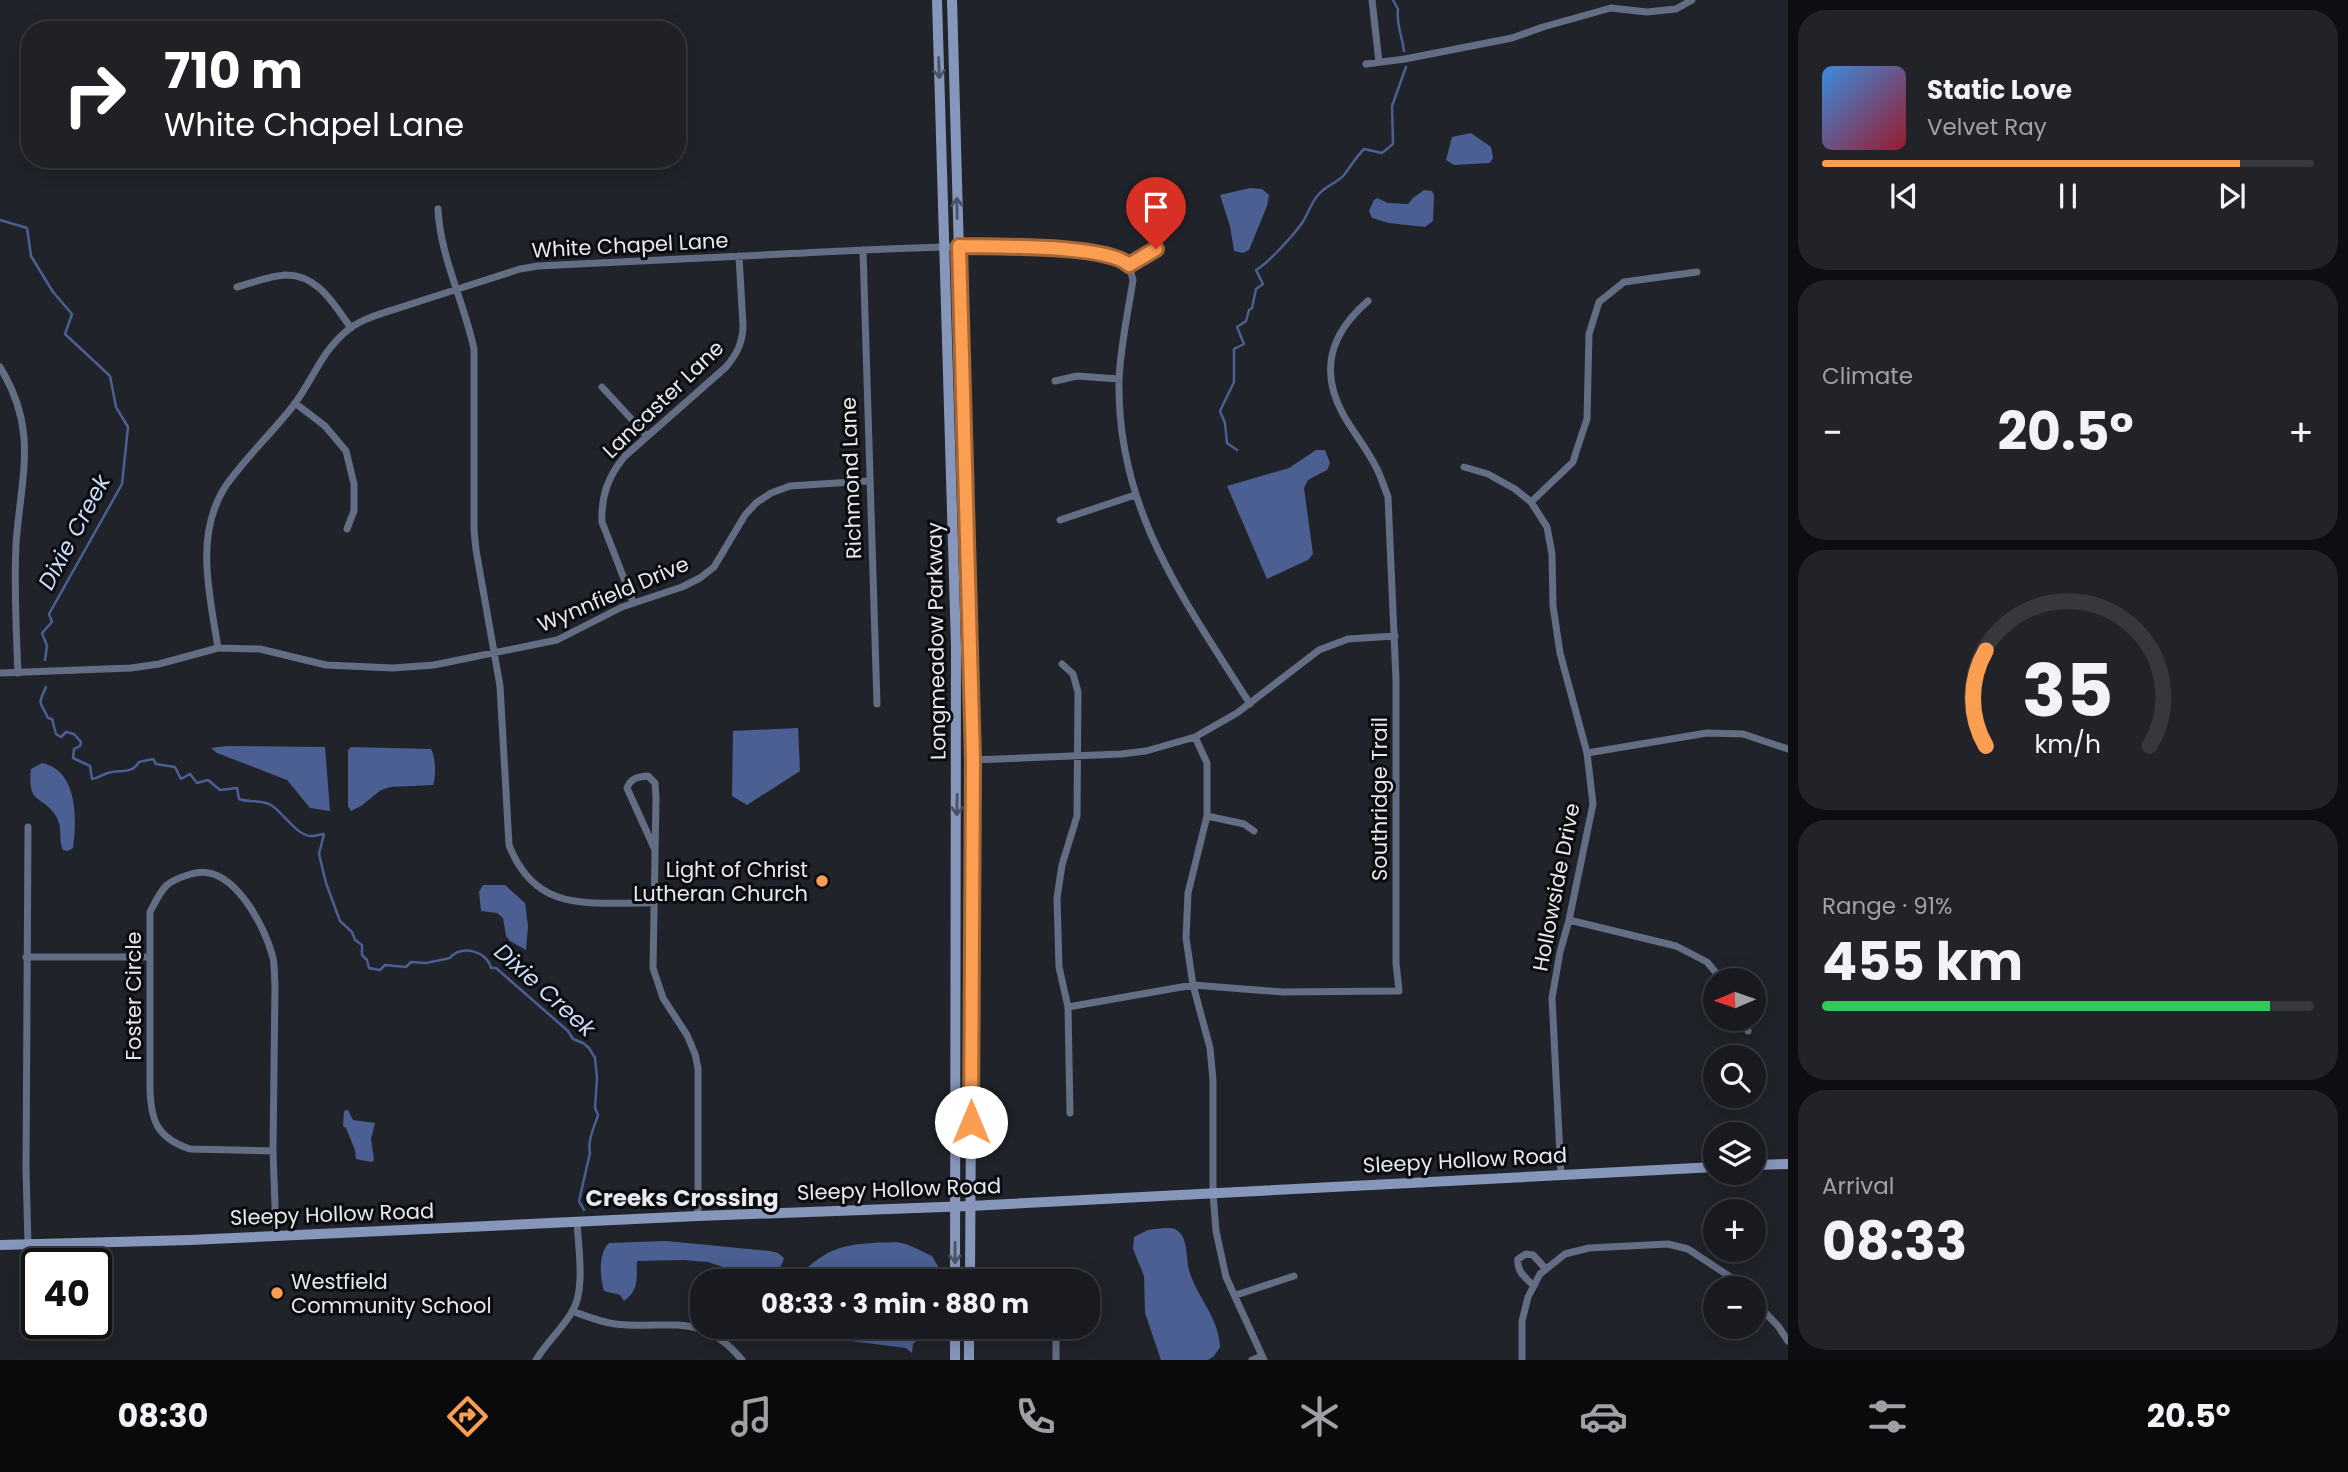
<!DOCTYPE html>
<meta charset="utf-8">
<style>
:root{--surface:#181a1f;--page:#212328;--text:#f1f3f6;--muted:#9fa1a4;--line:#36383d;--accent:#fc9e52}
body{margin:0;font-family:Poppins,sans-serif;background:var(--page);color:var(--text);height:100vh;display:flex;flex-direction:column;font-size:26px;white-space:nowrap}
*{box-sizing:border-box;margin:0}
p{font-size:23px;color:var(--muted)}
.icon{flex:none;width:38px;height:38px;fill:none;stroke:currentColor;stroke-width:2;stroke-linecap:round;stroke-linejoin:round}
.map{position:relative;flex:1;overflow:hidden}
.sheet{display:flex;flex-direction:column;gap:10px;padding:10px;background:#0d0e11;width:560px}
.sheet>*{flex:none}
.hud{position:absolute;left:21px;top:21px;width:665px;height:147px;border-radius:28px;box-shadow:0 4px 18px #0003,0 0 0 2px var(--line);background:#202124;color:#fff;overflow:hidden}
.needle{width:46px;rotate:268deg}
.buttons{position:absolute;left:1703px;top:968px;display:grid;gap:14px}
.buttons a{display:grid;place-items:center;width:63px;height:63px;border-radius:50%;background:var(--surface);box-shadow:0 4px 18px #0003,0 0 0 2px var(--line);font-size:35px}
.speed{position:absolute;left:21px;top:1248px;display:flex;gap:14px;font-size:35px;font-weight:700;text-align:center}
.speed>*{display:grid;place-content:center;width:91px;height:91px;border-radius:50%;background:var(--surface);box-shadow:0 4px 18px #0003,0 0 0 2px var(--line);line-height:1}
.speed .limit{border:4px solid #111;border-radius:10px;background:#fff;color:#111}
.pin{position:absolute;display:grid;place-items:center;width:60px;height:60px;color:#fff;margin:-72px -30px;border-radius:50% 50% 50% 0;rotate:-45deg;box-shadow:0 0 7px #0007}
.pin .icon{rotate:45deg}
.me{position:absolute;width:77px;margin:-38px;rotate:0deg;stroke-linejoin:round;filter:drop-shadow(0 0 5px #0008)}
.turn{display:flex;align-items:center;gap:24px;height:147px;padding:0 28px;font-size:32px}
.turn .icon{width:91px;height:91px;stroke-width:2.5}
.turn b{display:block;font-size:49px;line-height:60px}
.big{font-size:52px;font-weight:700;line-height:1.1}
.sheet .tile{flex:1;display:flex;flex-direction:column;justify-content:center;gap:10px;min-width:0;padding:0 24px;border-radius:28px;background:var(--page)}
.sheet .dial{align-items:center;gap:0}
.dial svg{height:182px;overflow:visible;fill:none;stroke:var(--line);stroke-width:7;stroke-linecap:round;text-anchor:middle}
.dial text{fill:var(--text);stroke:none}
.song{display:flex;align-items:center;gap:21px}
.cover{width:84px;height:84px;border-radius:10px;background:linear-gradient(135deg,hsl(210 70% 55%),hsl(350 70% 35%))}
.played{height:7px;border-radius:4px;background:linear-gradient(90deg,var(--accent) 85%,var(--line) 85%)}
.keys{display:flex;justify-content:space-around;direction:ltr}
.heat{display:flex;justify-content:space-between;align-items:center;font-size:38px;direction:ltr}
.charge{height:10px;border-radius:5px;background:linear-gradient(90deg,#34c759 91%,var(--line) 0)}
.trip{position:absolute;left:690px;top:1269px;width:410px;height:70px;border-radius:28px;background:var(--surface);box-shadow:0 4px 18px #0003,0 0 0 2px var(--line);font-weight:700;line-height:70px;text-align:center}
.tabs{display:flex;height:112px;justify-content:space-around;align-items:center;background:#0a0a0c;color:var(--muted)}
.tabs .icon{width:49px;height:49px}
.tabs .on{color:var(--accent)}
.tabs b{font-size:32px;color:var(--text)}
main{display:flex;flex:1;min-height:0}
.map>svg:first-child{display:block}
</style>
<main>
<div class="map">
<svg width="1788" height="1360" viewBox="0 0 1788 1360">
<rect width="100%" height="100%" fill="#202329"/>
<path fill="#4b5f92" d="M1471,133L1491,147L1493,158L1490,163L1454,165L1446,160L1452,137Z
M1250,188L1262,189L1269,195L1267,206L1249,250L1243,253L1234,251L1230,226L1220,195Z
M1424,190L1432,191L1434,195L1433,221L1425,227L1389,223L1372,218L1369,211L1374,200L1377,198L1388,203L1408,204L1413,198Z
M1316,450H1325L1330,463L1327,470L1308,480L1304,488L1313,554L1308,560L1267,579L1227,486L1289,468Z
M798,728L800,771L747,805L732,796L733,731Z
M227,746L325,747L330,811L310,808L287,780L217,753L211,748Z
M351,747L431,749C436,757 436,777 433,785L390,787L381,790L361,806L351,811L348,806V750Z
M42,763C78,770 77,820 73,848L68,851L63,850C58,840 63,827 56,816C42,794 27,806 31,769Z
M483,885H505L525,903L528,926L526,950L510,941L506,936L503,918L497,913L481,911L479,892Z
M348,1110L353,1120L375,1123L371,1139L374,1160L372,1162L356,1159L355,1150L346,1128L343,1126L344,1111Z
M1164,1228C1169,1228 1175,1227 1179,1232C1188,1240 1186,1259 1189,1270C1197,1298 1219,1317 1220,1347L1214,1356L1208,1360H1161L1145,1313L1144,1276L1133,1249L1134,1237L1148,1230Z
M666,1241L770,1251L778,1253L784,1258C781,1272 768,1278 755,1278L708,1262L683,1260L637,1261C636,1279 640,1289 624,1301L620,1295L604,1291C600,1278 598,1253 609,1243Z
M895,1242C908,1243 919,1250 932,1256L939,1268L942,1281H796L797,1278C821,1253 837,1245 872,1243C880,1242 888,1243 895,1242Z
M816,1327L932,1326V1327L913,1344L912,1353L906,1348L851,1341Z"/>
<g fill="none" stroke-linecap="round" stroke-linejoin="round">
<path stroke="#4b5f92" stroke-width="2.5" d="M1393,0L1398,9C1396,24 1402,35 1404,51
M0,220L27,228L31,256L53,292L72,314L65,334L110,376L116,407L128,427L122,484L49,614L52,622L42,633L47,646L45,660
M1237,450L1227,443L1225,423L1220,411L1234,382V349L1244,344L1237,327L1246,321L1249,310L1252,308L1256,289L1263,284L1256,270C1269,262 1292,237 1302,223C1308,214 1311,203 1318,195C1325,186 1337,183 1344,175C1351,166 1356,157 1364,149L1382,153L1393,144L1392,106L1406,67
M46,687C37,707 40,700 48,718L52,719L56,734L61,737L66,732L74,734L81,742L80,746L74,749L73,758L90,766L92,779C98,778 102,775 108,773C120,769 131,775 139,762L153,759L156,764L175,767L181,779L190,774L197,783L208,780L220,790L237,788L239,799C249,803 261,799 271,805C283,812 298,838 313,836C317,836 320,834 324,834L319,854L326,883L340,921L352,932L355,940L362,945V955L367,960L369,968L380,970L385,965L406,967L411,962L426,963L450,958C461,944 487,951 491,968H496L568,1031L573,1039L583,1043L589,1048L595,1058L597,1078L595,1108L598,1115C595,1126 587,1140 590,1153L579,1201L584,1210"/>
<path stroke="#636d84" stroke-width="7" d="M1372,0L1379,62
M1366,64L1405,59L1512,38L1543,27L1611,8L1647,12L1676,9L1692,0
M438,209C440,256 464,302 474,349V530L476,550L500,686L509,845C536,915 591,902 653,903
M863,250L877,704
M1129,265L1133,280C1128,313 1120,348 1119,381C1117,511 1184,599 1250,704
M1129,265L1156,249
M237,287C252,283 269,276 285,275C318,274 334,305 351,328
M0,367C39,431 21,475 16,544C14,587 16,630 18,673
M1055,381L1077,376L1119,379
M602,387L647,436
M295,403L325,426L346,451L354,484V511L347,529
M1464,467L1488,474L1515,489L1531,502L1547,527L1552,554L1553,606L1560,653L1587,753L1593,804L1569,920L1560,952L1552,998L1561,1175
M1531,502L1573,462L1576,452L1587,419L1589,334L1599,302L1624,282L1697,272
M1060,520L1135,495
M633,602L602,522C601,496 608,476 625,456L726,367C737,354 743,342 743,325L739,256
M218,648C210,596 194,536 225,487C245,458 272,433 293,406C314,379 320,352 349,329C365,317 390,311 408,305C445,293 483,281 520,269L538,266C619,262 700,258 782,254C838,252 1096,233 1129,265
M1062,664L1073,674L1078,692L1077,816L1062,865L1057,898L1059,967L1068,1007L1070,1113
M0,673L131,668L159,664L218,648L260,649L326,665L393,668L434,665L557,640L622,607L682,587L700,578L714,567L745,515L756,503L771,493L790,486L868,481
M1195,737L1207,763V816L1188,893L1186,938L1193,985L1210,1048L1213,1080V1193L1216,1231L1226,1277L1264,1360
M1587,753L1707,733L1743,734L1788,749
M973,760L1121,754L1146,751L1195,737L1237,713L1319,650L1348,639L1395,636
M1207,816L1244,824L1254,831
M28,827L26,1169L28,1245
M655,850L627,788C631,778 637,777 648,776L655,783L656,798L653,968L663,998L687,1035L695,1054L698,1068V1216
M1569,920L1676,946L1707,962L1722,980
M26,957H149
M1068,1007L1193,985L1283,992L1399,991L1396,963V680L1388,497C1384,487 1381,476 1376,467C1367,449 1354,433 1344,416C1318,370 1331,333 1368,301
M1743,1018L1748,1031
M273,1151L190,1149C157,1138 151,1121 150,1089V912C163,887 164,882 191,874C232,861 265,926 273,958C275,967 274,976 275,985L273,1151L276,1234
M1534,1286C1526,1278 1516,1271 1518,1259L1526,1254L1533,1255L1546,1269
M1236,1295L1294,1276
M1754,1301L1778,1326L1788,1341
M572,1311C586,1316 600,1322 615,1324C668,1330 701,1310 742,1360
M1056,1326V1360
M536,1360C546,1343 562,1329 572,1312C586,1289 578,1247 577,1221
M1252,1360L1262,1356
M1522,1360V1321L1528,1297L1540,1274L1565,1254L1589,1248L1668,1244L1688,1249L1729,1276L1741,1288"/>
<path stroke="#8797bc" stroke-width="10" d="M937,0L956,647L955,1281
M952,0L973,760L970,1281
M1754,1165L1788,1164
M0,1245L190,1240L698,1216L970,1206L1715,1167
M955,1360V1326
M969,1360V1326"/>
</g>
<defs><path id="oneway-shaft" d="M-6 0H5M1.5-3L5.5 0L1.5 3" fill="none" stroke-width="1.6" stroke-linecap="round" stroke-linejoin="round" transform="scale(1.75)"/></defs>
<g stroke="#495266">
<use href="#oneway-shaft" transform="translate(939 68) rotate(88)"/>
<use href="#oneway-shaft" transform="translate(957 208) rotate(-91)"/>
<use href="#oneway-shaft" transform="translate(957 805) rotate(91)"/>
<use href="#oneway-shaft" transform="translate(955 1253) rotate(90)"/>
</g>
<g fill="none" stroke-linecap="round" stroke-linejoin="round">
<g stroke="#a46735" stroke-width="18">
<path id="route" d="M971,1122L973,760L959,246C992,247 1107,244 1129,265L1156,249"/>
</g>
<use href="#route" stroke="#fc9e52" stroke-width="12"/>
</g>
<g fill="#fc9e52" stroke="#0b0c0f" stroke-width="2.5">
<circle cx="822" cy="881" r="7"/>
<circle cx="277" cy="1293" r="7"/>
</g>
<g text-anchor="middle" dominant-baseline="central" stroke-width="6" stroke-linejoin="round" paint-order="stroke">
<g font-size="21" fill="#e7e9ee" stroke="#0b0c0f">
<text transform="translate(630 245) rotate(-3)">White Chapel Lane</text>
<text transform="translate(663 399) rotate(-44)">Lancaster Lane</text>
<text transform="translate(851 478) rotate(-92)">Richmond Lane</text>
<text transform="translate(613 594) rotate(-23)">Wynnfield Drive</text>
<text transform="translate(936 641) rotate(-91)">Longmeadow Parkway</text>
<text transform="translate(1379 799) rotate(-90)">Southridge Trail</text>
<text transform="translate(1556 887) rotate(-79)">Hollowside Drive</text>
<text transform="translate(133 996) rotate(-90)">Foster Circle</text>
<text transform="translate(1465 1160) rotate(-3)">Sleepy Hollow Road</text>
<text transform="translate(899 1189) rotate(-2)">Sleepy Hollow Road</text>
<text transform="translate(332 1214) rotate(-2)">Sleepy Hollow Road</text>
</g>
<g font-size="21" fill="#e7e9ee" stroke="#0b0c0f" text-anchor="end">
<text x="808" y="869">Light of Christ<tspan x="808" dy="24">Lutheran Church</tspan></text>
<text x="291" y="1281" text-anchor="start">Westfield<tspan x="291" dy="24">Community School</tspan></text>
</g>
<g font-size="23" font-style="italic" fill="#cddbfb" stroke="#0b0c0f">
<text transform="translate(74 532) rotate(-62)">Dixie Creek</text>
<text transform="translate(545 990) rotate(42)">Dixie Creek</text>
</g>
<g font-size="23" font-weight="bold" fill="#e7e9ee" stroke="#0b0c0f">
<text x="682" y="1198">Creeks Crossing</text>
</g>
</g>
</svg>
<div class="buttons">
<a><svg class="needle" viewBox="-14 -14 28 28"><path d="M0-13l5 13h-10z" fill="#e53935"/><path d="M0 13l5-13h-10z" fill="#9fa1a4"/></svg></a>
<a><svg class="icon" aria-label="search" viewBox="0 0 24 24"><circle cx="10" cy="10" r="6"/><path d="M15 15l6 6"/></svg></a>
<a><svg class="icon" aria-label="layers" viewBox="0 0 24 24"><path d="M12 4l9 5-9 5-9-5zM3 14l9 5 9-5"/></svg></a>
<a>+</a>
<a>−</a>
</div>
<div class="speed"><div class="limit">40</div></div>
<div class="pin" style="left:1156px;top:249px;background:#d93025"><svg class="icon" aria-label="arrive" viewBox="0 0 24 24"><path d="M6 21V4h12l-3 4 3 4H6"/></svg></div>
<svg class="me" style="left:971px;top:1122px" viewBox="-20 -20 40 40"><circle r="19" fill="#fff"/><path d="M0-13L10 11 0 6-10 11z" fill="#fc9e52"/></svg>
<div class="trip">08:33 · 3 min · 880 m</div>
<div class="hud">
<div class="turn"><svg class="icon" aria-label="right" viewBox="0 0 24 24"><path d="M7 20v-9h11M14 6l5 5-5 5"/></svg><div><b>710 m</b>White Chapel Lane</div></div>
</div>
</div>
<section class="sheet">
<div class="tile">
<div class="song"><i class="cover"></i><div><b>Static Love</b><p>Velvet Ray</p></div></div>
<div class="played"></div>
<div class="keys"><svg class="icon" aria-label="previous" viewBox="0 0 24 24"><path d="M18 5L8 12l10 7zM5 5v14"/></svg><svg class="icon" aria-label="pause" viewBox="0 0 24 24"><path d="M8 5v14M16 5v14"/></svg><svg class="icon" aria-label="next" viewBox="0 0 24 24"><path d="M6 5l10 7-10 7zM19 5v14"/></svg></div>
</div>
<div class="tile"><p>Climate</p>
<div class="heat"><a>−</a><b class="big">20.5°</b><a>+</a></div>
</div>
<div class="tile dial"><svg viewBox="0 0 100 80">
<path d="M14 69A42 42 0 1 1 86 69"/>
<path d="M14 69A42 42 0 0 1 14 27" stroke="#fc9e52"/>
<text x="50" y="56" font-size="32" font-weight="700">35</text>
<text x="50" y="72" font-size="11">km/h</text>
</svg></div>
<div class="tile"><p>Range · 91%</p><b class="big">455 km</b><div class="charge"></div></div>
<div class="tile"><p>Arrival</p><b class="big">08:33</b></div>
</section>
</main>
<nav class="tabs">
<b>08:30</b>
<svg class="icon on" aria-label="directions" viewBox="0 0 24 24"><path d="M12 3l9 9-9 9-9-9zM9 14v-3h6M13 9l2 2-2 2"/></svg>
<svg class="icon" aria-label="music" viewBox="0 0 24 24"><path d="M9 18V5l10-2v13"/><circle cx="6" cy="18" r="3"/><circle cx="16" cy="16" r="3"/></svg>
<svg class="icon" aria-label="phone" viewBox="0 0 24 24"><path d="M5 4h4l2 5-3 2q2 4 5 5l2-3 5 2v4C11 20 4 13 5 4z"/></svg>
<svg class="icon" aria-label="climate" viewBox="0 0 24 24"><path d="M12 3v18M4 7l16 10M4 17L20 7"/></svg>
<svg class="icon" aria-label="car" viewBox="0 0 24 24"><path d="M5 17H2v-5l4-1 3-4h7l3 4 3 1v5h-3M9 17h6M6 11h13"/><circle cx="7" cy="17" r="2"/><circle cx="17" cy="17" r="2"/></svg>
<svg class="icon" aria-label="filters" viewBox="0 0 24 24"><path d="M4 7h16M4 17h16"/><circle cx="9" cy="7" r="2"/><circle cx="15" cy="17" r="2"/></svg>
<b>20.5°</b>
</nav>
